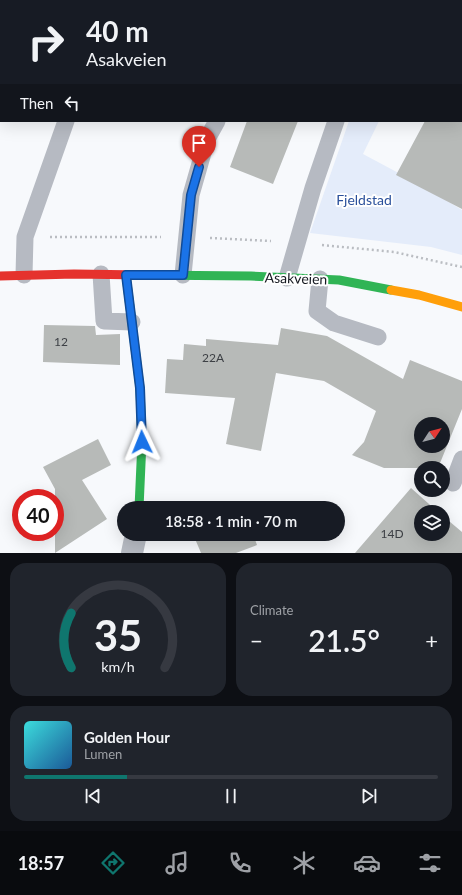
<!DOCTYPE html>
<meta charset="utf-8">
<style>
:root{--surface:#171b24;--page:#20242c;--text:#f1f3f6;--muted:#9ea1a6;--line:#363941;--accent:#0f766e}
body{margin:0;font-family:Lato,sans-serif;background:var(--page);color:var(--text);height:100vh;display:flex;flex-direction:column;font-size:15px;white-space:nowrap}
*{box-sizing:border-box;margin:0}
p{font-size:13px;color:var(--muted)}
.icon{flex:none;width:22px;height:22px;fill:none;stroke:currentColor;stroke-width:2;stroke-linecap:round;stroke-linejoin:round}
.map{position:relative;height:553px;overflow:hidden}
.details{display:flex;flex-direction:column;gap:10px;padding:10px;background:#0d0f14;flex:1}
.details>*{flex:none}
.hud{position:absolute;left:0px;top:0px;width:462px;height:122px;box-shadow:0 4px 16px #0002;background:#171b24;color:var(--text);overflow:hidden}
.needle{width:26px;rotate:54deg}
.controls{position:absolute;left:414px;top:417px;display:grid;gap:8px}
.controls a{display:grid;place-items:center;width:36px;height:36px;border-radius:50%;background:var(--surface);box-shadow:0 4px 16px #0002;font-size:20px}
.speed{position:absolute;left:12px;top:489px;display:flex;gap:8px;font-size:20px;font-weight:700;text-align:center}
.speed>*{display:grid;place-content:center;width:52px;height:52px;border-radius:50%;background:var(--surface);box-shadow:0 4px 16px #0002;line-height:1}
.speed .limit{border:6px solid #d22;background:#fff;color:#111}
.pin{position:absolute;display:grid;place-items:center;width:34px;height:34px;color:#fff;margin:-41px -17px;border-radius:50% 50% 50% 0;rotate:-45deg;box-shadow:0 0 4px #0007}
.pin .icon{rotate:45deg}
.me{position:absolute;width:44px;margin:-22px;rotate:358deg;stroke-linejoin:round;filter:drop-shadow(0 0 3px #0008)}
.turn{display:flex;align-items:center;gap:14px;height:84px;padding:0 20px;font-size:18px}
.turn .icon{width:52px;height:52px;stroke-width:2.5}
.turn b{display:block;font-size:28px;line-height:34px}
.then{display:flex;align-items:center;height:38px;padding:0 20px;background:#0003;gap:8px;font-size:15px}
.big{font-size:30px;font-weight:600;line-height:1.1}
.details .card{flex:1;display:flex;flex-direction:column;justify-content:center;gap:6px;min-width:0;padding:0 14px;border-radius:16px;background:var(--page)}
.details .dial{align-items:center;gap:0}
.dial svg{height:104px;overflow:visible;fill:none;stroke:var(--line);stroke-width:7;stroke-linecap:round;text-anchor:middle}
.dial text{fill:var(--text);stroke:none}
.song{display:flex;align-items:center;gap:12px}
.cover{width:48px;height:48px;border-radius:6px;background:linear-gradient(135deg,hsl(180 70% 55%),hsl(210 70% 35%))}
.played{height:4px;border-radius:2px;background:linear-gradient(90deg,var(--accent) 25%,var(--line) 25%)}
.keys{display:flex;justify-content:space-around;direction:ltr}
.heat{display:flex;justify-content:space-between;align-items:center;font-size:22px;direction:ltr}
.details .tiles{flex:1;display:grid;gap:10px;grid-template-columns:1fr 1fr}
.card:last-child{grid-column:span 2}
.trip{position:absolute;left:117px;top:501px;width:228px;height:40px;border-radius:20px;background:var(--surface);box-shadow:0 4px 16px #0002;font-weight:600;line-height:40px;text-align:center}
.menu{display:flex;height:64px;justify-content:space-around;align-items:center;background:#090b0e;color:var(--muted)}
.menu .icon{width:28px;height:28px}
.menu .active{color:var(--accent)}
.menu b{font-size:18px;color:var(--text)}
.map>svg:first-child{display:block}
</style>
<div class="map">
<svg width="462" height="553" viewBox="0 0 462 553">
<rect width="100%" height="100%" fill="#f7f9fc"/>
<path fill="#e4ecfa" d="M349,121H379L363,154L421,185L462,210V255L431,247L310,233Z"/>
<path fill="#b7bab8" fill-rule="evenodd" d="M247,121H298L273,184L230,167Z
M425,121H462V209L396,175Z
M44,325L95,326L96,335L120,334V365L43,362Z
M281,328L327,336L403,379L410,360L462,381V409L438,468H384L352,455L364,442L376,411L324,381L276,373L261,451L226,444L235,398L165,393L167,359L183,360L184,344L206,346V339L278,345ZM421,424H443V446H421Z
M98,439L111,465L82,480L107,519L55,553V489L43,467Z
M411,488L438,512H421V534H443V516L462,532V553H355Z
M241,501L243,508H222Z
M193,534H253L257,545L236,553H201Z"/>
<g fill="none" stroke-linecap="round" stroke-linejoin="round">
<path stroke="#babdc2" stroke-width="2.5" stroke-dasharray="2 3" stroke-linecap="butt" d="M50,237H161
M210,238L271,241
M322,245L394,252L462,267"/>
<path stroke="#b6bac2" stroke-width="17" d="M246,0V1
M0,16H1
M461,99H462
M101,274L104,321L132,322
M24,275L25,237L66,121
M183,275L191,195L207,139L217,121
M287,278L313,188L336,121
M320,279L317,311L334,323L378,337
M453,483L462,459"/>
<path stroke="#b6bac2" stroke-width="22" d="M132,553L136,534"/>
<path stroke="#30b455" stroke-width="9" d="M126,275L140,388L142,441L139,508
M144,275L251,276L339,280L391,290"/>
<path stroke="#ff9f0a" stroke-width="9" d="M391,290L419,295L462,307"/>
<path stroke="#e5322d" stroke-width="9" d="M0,276L74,274L144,275"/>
</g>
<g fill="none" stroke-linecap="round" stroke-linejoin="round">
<g stroke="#114b97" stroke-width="10">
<path id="route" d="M142,442L140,388L126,275H183L191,195L199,167"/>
</g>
<use href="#route" stroke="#1a73e8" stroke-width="7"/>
</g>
<g text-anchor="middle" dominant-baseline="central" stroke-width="4" stroke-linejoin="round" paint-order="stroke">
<g font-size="12" fill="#3d4045">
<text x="61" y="341">12</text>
<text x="213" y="357">22A</text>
<text x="392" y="533">14D</text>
</g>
<g font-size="14" fill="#2a509b" stroke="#fff">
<text x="364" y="199">Fjeldstad</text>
</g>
<g font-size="14" fill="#14181f" stroke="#fff">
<text transform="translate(296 278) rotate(2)">Asakveien</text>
</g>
</g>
</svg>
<div class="controls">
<a><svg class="needle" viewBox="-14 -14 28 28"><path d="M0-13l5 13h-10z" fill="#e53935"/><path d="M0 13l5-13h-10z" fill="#9ea1a6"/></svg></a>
<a><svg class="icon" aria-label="search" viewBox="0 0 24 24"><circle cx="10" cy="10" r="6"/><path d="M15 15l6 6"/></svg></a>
<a><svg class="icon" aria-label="layers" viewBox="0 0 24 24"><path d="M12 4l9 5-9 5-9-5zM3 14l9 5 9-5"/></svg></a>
</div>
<div class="speed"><div class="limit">40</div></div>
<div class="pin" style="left:199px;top:167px;background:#d93025"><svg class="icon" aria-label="arrive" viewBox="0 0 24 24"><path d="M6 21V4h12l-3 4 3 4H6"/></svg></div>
<svg class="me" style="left:142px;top:442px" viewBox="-20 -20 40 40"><path d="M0-17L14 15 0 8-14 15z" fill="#1a73e8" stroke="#fff" stroke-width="4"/></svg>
<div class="trip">18:58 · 1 min · 70 m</div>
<div class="hud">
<div class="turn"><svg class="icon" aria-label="right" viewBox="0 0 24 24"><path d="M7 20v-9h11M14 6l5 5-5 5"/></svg><div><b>40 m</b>Asakveien</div></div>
<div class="then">Then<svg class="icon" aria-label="left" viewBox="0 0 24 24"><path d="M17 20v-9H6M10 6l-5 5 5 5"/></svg></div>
</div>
</div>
<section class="details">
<div class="tiles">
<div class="card dial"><svg viewBox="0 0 100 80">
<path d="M14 69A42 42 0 1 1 86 69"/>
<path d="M14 69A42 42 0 0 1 14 27" stroke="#0f766e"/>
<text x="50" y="56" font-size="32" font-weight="700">35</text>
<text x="50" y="72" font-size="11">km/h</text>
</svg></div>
<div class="card"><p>Climate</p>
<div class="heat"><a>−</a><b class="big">21.5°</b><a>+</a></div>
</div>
<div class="card">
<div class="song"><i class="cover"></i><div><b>Golden Hour</b><p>Lumen</p></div></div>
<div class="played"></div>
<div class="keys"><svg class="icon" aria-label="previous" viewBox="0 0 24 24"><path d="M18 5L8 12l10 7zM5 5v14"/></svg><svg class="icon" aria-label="pause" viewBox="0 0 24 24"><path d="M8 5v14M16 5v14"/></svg><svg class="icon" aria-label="next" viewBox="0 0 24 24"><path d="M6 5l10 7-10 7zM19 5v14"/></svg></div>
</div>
</div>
</section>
<nav class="menu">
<b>18:57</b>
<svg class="icon active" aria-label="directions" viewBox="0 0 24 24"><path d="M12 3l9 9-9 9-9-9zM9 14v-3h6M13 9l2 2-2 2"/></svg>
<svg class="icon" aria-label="music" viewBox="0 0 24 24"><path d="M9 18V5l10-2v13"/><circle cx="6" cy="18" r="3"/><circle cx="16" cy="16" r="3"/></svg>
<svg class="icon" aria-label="phone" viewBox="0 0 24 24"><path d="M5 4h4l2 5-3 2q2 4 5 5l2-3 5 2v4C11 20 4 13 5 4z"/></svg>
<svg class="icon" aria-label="climate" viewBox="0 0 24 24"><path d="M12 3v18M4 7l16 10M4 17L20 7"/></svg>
<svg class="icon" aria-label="car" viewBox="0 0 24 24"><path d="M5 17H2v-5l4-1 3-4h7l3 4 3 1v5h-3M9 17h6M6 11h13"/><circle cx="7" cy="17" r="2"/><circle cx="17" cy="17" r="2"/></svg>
<svg class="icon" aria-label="filters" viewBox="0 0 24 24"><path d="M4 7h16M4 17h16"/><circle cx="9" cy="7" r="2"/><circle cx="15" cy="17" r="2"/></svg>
</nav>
